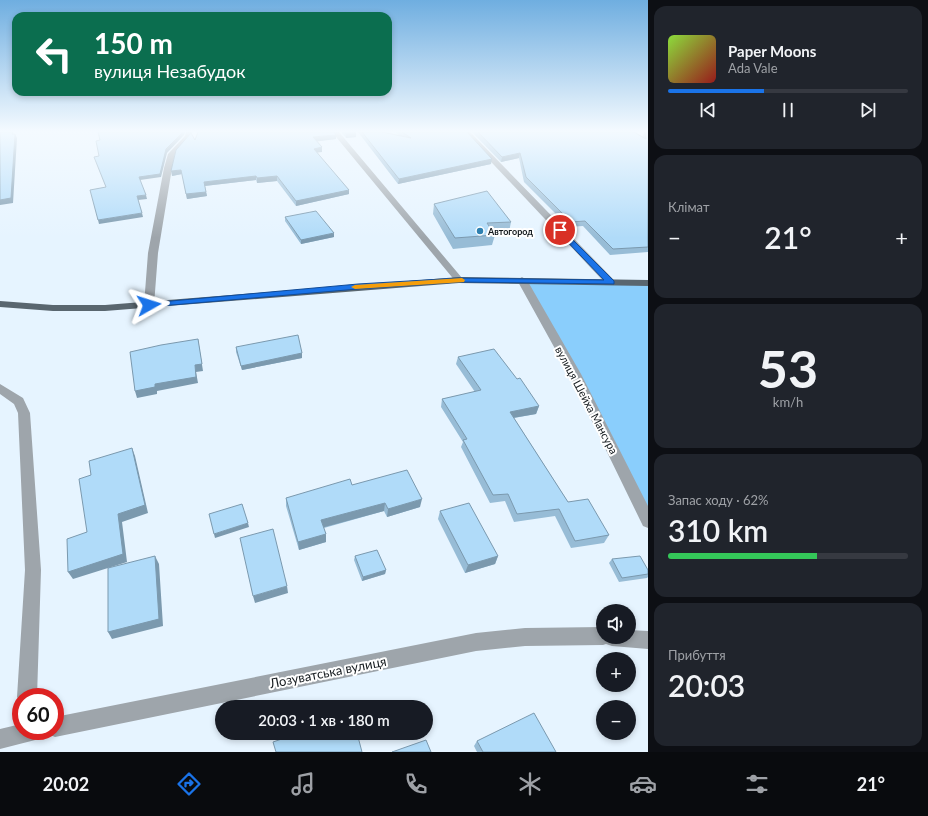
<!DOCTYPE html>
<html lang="uk">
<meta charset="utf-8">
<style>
:root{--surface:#171b24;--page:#20242c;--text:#f1f3f6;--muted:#9ea1a6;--line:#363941;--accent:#1a73e8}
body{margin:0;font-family:Lato,sans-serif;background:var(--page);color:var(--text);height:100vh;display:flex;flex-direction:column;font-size:15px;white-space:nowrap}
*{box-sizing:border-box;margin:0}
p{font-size:13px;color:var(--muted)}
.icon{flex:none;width:22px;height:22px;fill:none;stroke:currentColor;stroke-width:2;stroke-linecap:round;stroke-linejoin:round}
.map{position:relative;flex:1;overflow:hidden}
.details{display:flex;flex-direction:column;gap:6px;padding:6px;background:#0d0f14;width:280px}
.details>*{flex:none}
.hud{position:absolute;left:12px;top:12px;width:380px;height:84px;border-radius:12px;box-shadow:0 2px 6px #0003;background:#0b6e4f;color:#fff;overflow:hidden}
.controls{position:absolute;left:596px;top:604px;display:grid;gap:8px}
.controls a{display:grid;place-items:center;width:40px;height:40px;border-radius:50%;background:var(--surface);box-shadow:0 2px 6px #0003;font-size:20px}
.speed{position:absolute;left:12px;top:688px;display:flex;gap:8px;font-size:20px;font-weight:700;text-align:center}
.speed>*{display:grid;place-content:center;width:52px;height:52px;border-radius:50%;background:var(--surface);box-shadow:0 2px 6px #0003;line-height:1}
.speed .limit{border:6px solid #d22;background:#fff;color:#111}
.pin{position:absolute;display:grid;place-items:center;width:34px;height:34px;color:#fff;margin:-17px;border:2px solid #fff;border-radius:50%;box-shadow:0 1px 4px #0007}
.me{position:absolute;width:44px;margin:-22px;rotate:84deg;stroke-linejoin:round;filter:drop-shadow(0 0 3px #0008)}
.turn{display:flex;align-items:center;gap:14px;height:84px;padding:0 16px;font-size:18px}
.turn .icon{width:52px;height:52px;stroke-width:2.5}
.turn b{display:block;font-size:28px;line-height:34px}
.big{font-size:30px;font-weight:600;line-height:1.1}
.details .card{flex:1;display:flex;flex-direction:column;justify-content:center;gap:6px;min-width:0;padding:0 14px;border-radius:12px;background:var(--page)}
.details .dial{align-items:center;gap:0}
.dial b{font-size:52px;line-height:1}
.song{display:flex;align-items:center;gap:12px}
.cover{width:48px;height:48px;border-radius:6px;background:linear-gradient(135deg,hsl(90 70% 55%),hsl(0 70% 35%))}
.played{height:4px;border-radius:2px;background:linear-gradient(90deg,var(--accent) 40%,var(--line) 40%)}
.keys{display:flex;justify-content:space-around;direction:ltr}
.heat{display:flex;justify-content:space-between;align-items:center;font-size:22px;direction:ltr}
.charge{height:6px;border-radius:3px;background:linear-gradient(90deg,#34c759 62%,var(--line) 0)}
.trip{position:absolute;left:215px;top:700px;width:218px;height:40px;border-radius:20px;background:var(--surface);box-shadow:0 2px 6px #0003;font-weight:600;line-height:40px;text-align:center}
.tabs{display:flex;height:64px;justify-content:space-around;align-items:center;background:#090b0e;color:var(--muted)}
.tabs .icon{width:28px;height:28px}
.tabs .on{color:var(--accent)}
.tabs b{font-size:18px;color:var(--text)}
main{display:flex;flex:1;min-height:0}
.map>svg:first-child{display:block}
</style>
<main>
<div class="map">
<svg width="648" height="752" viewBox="0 0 648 752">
<rect width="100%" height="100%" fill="#e6f4ff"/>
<path fill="#8acefc" d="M522,280L648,283V521Z"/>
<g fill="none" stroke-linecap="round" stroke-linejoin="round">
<path fill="#9ea5ab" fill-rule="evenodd" d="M186,132H192L190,137L175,154L172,168L158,253L154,305L149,308L144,305L148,253L164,168L168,154L185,136Z
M332,132H339L462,278L464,280L462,282H456Z
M463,132H470L615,281L616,283L615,285H607Z
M522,277L527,280L581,374L648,506V528L643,526L569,374L517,280Z
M0,384L23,398L30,413L41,570L37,697H21V704L17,697L25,570L18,413L14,404L0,394Z
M603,627V637H629V630L648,631V649L612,646L606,644L603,645L525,646L476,651L55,737L48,734L47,731H55V717L476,633L525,628Z
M21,724V731H46L43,738L0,749V729Z"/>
<path fill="#59666f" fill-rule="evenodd" d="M459,277L648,280V286L459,283L105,311H53L0,307V301L53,305H105Z"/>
</g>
<path fill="#97bcd6" d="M341,132H356V137L346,138Z
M358,132H382L400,136L395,132H467L491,164L398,184Z
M472,132H634L643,137V135L644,132H648V252L610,255L583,226L569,227L524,182L519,158L501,162Z
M336,139L317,141L322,147V152H317L349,194L296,206L277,181L257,183L256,180L205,186L207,196L187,199L182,174L172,176L195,140Z
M434,204L511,222L509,232L494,233L495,235L492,245L453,249L433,214Z
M285,217L334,237L301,244L285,221Z
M236,347L302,353V358L242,370L236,352Z
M458,357L539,406L536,414L514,418L568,502L609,535L604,543L571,548L555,516L514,522L505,501L490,503L461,447L463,442L441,407L442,399L475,392L456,364Z
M352,485L420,507L387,517L384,511L324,528L326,542L299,550L286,506V498Z
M440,511L498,556L495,564L465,573L438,519Z
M355,556L386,570L385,574L362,581L354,560Z
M612,559L648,570V577L647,578L619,582L609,563Z
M477,741L556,752H477L474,746Z"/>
<path fill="#7b99ae" d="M183,132H185L184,135L167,153L161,177L140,180L139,177Z
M356,133V137L346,138V134Z
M15,134L17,138L13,203L0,205V200Z
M336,135V139L313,142V137Z
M322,147V152L314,153V149Z
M520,153L519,158L501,162L502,157Z
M492,159L491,164L398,184L399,179Z
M181,170L182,174L172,176L171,171Z
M256,176V180L204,186V182Z
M277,176V181L257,183V178Z
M349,190V194L296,206V201Z
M206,192L207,196L187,199L186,194Z
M146,195L147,199L138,200L137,196Z
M142,213L143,217L99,224L98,220Z
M334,233V237L301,244V240Z
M198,339L203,371L196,372L198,383L157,391V394L137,398L135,391L155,384L195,365Z
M302,353V358L242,370L241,366Z
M539,406L536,414L507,419L510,412Z
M132,448L135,456L148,513L122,522L127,562L73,579L68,572Z
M422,499L420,507L387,517L388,509Z
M385,503L384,511L321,528V520Z
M248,523L249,527L215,538L214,534Z
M326,534V542L299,550L298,542Z
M155,556L159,564L163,626L112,639L108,632Z
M498,556L495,564L465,573L468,565Z
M386,570L385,574L362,581L363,577Z
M287,586L288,593L255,603L253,596Z"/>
<path fill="#b0dbf9" stroke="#7b99ae" d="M0,132H13L12,134H15L11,198L0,200Z
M98,132H183L166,149L160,174L139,177L146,195L137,196L142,213L98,220L90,190L106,187L94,157L99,156L96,141L100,140Z
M198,132H334L336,135L313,137L322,147L314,149L349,190L296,201L277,176L257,178L256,176L204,182L206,192L186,194L181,170L171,171L176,150L191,133L195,140Z
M345,132H356L346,134Z
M362,132H382L411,138L402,132H467L492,159L399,179Z
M478,132H634L646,139L645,132H648V247L613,249L585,221L571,222L526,177L520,153L502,157Z
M487,191L511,222L487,223L495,235L455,238L434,204Z
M316,211L334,233L301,240L285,217Z
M298,335L302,353L241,366L236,347Z
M198,339L202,364L195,365L196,377L155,384V387L135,391L130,352L161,345Z
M494,349L517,379L520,378L539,406L510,412L568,502L588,499L609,535L575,541L559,509L517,514L508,494L493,495L463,440L467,439L442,399L481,390L458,357Z
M132,448L145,505L118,514L123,554L68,572L67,539L87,532L79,479L91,475L89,461Z
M407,470L422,499L388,509L385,503L321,520L326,534L298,542L286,498L350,479L352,485Z
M469,503L498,556L468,565L440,511Z
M242,504L248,523L214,534L209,514Z
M273,529L287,586L253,596L240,538Z
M377,550L386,570L363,577L355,556Z
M155,556L159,619L108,632V568Z
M640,556L648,570V574L622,578L612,559Z
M534,713L556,752H483L477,741Z
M299,733H357L362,752H276L273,742Z
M426,740L431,752H392Z"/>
<linearGradient id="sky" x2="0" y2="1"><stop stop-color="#6faee0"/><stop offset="0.55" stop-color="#f4faff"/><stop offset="1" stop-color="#f4faff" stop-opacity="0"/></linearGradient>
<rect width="648" height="238" fill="url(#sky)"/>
<path fill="#1a73e8" stroke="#114b97" d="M558,229H562L614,281V284L459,282L358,289L149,307L145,305L149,303L358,284L459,278L604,280L558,232Z"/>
<path fill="#f59e0b" d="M462,278L465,280L464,282L355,289L351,287L355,285Z"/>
<circle fill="#2e80b0" stroke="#fff" stroke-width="1.5" cx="480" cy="231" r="4"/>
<g text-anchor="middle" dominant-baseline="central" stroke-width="4" stroke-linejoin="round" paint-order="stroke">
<g font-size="9" font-weight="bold" fill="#13191d" stroke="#fff" text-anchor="start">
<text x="488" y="231">Автогород</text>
</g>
<g font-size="11" fill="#13191d" stroke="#fff">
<text transform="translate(587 400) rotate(62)">вулиця Шейха Мансура</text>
</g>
<g font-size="13" fill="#13191d" stroke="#fff">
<text transform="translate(328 672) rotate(-11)">Лозуватська вулиця</text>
</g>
</g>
</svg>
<div class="controls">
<a><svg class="icon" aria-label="sound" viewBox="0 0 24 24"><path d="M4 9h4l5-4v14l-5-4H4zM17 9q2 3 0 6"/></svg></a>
<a>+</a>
<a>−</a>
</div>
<div class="speed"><div class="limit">60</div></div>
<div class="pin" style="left:560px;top:230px;background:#d93025"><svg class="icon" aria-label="arrive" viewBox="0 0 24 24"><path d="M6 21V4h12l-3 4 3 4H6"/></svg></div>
<svg class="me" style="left:149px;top:305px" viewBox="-20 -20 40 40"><path d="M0-17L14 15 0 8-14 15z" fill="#1a73e8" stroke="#fff" stroke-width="4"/></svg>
<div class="trip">20:03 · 1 хв · 180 m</div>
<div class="hud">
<div class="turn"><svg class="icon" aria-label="left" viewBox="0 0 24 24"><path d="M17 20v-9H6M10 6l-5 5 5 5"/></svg><div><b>150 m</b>вулиця Незабудок</div></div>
</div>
</div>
<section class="details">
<div class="card">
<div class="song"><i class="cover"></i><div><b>Paper Moons</b><p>Ada Vale</p></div></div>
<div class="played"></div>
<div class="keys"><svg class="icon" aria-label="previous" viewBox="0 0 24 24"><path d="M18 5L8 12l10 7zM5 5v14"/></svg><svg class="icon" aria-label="pause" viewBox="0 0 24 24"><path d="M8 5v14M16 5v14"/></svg><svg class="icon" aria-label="next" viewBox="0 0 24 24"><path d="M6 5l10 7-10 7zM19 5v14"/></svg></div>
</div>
<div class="card"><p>Клімат</p>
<div class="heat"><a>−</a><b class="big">21°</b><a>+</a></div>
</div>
<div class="card dial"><b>53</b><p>km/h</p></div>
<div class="card"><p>Запас ходу · 62%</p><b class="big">310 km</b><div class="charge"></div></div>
<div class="card"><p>Прибуття</p><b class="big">20:03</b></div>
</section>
</main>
<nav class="tabs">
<b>20:02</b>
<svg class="icon on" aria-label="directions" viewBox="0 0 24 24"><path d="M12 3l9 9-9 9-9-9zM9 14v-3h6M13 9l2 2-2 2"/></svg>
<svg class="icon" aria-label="music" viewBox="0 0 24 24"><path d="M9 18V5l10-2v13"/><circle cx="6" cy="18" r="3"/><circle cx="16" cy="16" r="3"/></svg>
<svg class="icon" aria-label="phone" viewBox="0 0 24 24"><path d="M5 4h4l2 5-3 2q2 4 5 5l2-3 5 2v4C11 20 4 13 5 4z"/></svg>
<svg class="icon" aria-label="climate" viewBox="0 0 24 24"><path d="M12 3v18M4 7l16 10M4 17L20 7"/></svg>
<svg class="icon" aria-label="car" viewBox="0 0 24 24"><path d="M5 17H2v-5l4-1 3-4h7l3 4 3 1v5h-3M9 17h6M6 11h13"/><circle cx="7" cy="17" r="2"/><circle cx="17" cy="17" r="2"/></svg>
<svg class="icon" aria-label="filters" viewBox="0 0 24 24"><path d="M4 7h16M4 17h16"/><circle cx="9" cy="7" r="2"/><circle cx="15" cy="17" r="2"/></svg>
<b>21°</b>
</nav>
